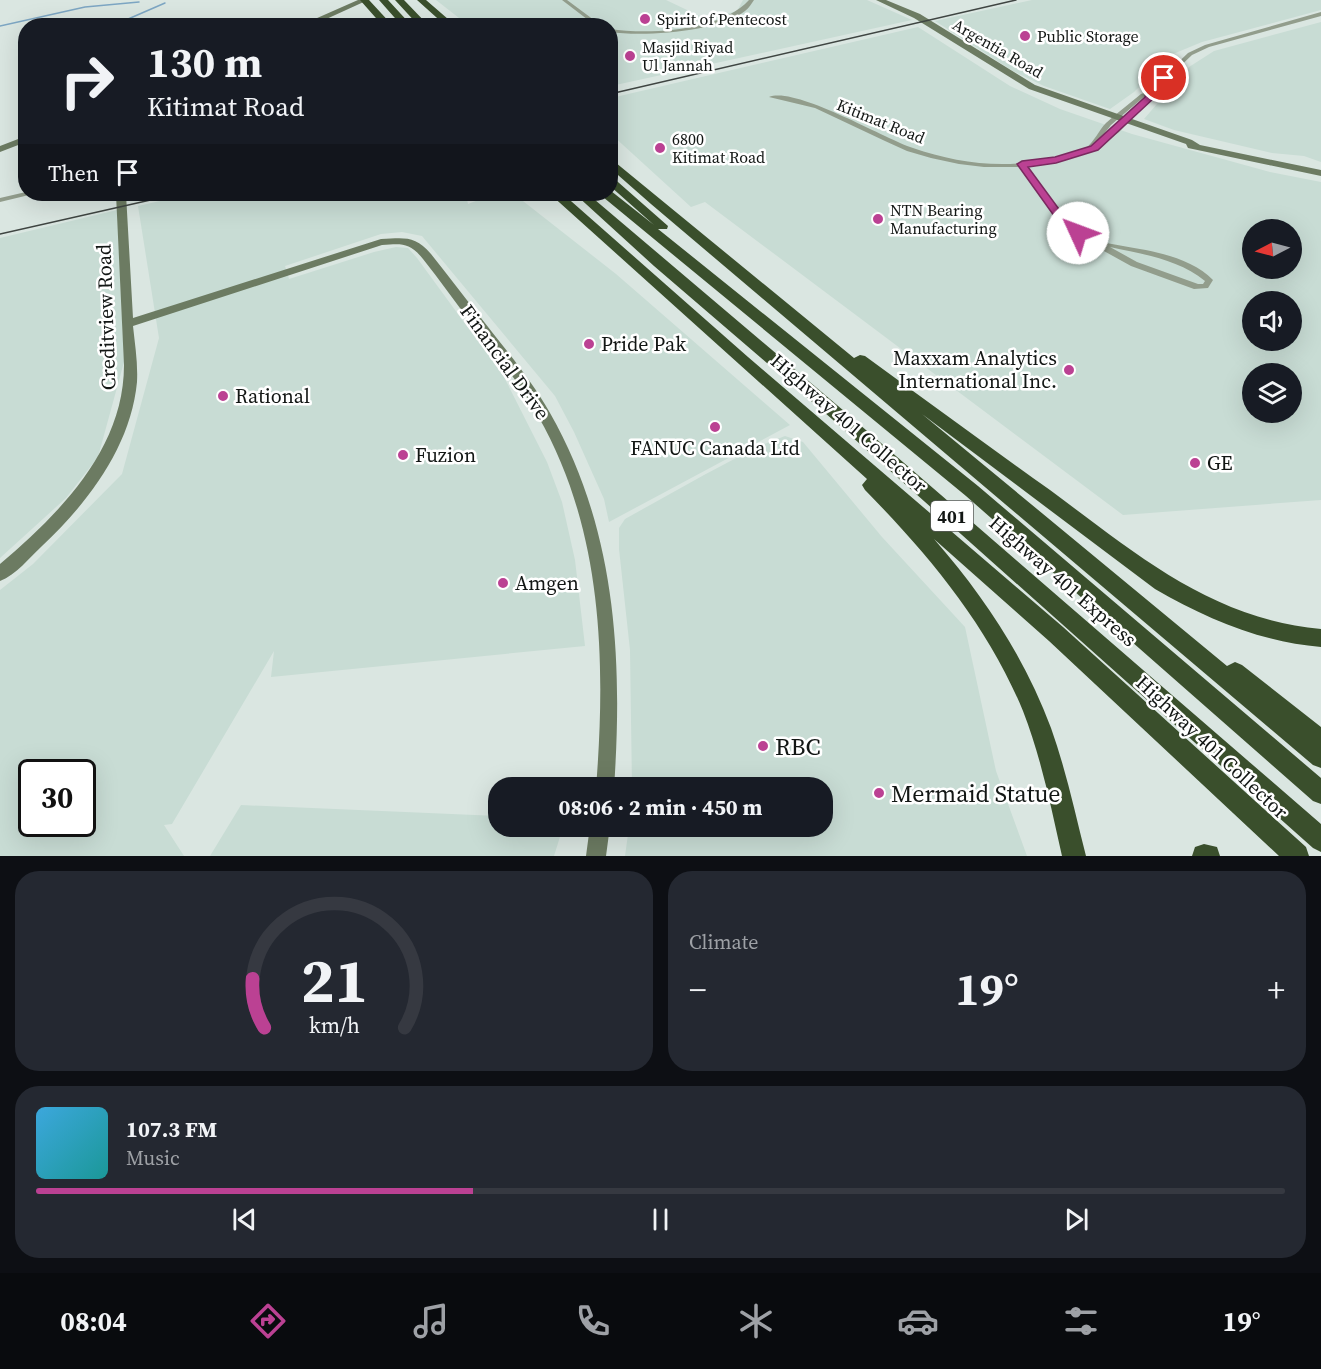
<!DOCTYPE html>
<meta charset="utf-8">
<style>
:root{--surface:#171b24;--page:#242831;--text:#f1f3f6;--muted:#9ea1a6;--line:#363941;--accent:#bb4193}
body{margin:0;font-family:"Source Serif 4",serif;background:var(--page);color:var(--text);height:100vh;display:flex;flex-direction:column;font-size:22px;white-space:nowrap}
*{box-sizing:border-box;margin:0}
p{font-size:20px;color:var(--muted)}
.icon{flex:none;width:33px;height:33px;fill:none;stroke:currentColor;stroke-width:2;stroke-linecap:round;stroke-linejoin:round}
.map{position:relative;height:856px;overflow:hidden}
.details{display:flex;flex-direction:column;gap:15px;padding:15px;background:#0d0f14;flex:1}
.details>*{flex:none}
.top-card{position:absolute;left:18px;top:18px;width:600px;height:183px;border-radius:24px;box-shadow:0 6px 24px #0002;background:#171b24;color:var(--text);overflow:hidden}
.needle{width:39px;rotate:264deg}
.fabs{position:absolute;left:1242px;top:219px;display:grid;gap:12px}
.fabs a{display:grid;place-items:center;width:60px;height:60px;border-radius:50%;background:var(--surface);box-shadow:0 6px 24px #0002;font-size:30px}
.speed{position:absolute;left:18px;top:759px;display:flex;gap:12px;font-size:30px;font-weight:700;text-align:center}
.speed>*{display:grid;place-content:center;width:78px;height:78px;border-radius:50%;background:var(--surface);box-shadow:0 6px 24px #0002;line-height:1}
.speed .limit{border:3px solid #111;border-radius:9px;background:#fff;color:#111}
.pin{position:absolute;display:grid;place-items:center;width:51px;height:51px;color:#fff;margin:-26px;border:3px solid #fff;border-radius:50%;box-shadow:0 2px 6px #0007}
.me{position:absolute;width:66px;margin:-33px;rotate:313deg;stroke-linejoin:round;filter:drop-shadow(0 0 4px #0008)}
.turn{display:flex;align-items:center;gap:21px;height:126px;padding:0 30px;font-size:27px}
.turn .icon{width:78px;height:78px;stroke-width:2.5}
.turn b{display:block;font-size:42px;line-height:51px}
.then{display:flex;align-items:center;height:57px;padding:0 30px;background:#0003;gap:12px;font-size:22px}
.big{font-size:45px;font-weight:700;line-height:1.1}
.details .widget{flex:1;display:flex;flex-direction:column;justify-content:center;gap:9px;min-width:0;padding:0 21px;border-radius:24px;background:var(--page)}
.details .dial{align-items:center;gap:0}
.dial svg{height:156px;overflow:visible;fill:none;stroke:var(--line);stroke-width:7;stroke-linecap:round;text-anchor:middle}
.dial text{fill:var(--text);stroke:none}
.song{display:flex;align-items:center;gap:18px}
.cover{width:72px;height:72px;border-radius:9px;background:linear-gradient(135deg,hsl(200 70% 55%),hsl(180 70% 35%))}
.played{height:6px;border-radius:3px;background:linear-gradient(90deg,var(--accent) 35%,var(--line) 35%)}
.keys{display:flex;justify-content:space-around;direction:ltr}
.heat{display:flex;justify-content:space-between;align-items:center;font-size:33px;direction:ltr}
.details .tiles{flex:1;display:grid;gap:15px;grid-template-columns:1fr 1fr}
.widget:last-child{grid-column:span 2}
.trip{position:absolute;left:488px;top:777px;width:345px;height:60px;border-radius:24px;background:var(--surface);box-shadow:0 6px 24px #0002;font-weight:700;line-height:60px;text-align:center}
.tab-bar{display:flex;height:96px;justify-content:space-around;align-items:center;background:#090b0e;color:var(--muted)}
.tab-bar .icon{width:42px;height:42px}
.tab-bar .on{color:var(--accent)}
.tab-bar b{font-size:27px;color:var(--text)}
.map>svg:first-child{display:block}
</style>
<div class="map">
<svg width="1321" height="856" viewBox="0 0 1321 856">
<rect width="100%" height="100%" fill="#dae6e1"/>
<path fill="#c8dcd4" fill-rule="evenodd" d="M436,0H666L706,19L737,11L743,0H867L912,20L611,86L610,26L468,25Z
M1032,0H1321V10L1202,42L1173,54L1134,92L1110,109L1044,86L1013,71L935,21Z
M1321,22V162L1304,156L1272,153L1174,130L1144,119L1189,67L1214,51Z
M918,27L1010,86L1060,109L1132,134L1270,172L1321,182V500L1123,515L705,202L691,207L611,134V98ZM1252,230H1292V268H1252ZM1252,302H1292V340H1252ZM1252,374H1292V412H1252Z
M191,194H466L468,204L494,194H514L616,274L790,425L609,522L604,499L574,432L555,396L422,236L402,232L381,234L285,266L289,279L374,252L396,247L408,248L417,258L504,377L547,462L562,502L575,560L585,646L271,677L274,651L172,824L164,825L184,856H0V590L33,564L122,474L159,338L138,206ZM32,772H82V824H32Z
M117,210L124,362L98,457L66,498L0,558V238Z
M785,436L803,442L882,537L965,627L996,771L1027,856H625L629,827L822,826V788L632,787L630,650L619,549V528L625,519L704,475L757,447Z
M241,805L498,816V826L563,827L554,856H210Z"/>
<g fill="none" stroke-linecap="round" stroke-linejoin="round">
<path stroke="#7da6c3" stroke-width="1.5" d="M0,26L85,7L139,2
M112,26L165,3"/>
<path fill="#929d8c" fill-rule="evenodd" d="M562,0H567L602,26H596Z
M749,0H754C752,3 749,8 745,11C718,32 644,37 610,32V29C650,35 721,31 749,0Z
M1321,12V16L1209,47L1192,55L1152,93V98L1119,132L1098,148L1062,160L1027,166C1046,194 1063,226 1096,240C1104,243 1114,244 1123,246C1152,251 1191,257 1213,280L1208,288L1194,289L1131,266L1075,235L1058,219L1021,167H984L959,164L931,158L907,151L885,141L815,108L769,97C795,86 883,138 913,148C953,162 1000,169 1042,160C1053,158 1077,154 1086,148C1094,142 1099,130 1106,123C1117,113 1130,103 1141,94L1147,92L1188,53L1205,45ZM1145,96L1147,97L1114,129L1095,145L1111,125ZM1110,247C1142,254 1178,259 1205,281L1203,284H1198L1137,262Z
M26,192V194H30L29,195L0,202V198Z"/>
<path fill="#6c7b62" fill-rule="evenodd" d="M358,0H368L311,26H299Z
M876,0H886L920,14L1035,85L1192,140L1200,145L1321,170V176L1188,148L1186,144L1029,89L914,18Z
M26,136V142L0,152V146Z
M116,194H126L133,318L381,239C404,238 415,235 431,254C448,275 464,297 481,318C505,349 531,379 550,413C616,529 623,658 614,788H596C606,662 603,529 538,416C520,383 495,354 472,324C455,302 440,280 423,259C409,242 402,244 382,245L133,326C135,345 138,363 137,382C131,446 88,503 42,546C30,557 16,575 0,581V564C60,513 124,449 124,365Z
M590,826H610L606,856H586Z"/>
<path fill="#3a4f2c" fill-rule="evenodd" d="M360,0H369L393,26H383Z
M379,0H388L412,26H402Z
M395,0H404L429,26H419Z
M417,0H426L456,26H446Z
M610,158L854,358L860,355L865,356C927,401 988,446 1050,490C1135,553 1211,619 1321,629V647C1261,642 1207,619 1155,589L922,414L1227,666L1235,662L1242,665L1321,727V768L1313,765L651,204L610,168Z
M610,175L668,226L667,229H658L978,486L1321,778V804L1313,801L966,496L603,197L601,194H610L611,191L654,225L610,186Z
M550,194H563L748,357L1063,627L1306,847L1309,856H1279L1049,641L934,539C984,596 1025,658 1051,728C1066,770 1075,813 1086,856H1062C1051,807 1041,757 1023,711C988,626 929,555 865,490L862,485L867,479Z
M575,194H588L844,411L1321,824V852L1313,848L832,419L654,266Z
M1204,844L1217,847L1220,856H1192L1195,847Z"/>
<path stroke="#3f4542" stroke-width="1.5" d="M610,94L1016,0
M0,234L177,194"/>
</g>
<path fill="#bb4193" stroke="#7a2a60" stroke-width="1.5" d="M1161,76L1168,78L1153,94V99L1098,150L1056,163L1028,167L1064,216L1084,233L1082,235H1075L1057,220L1017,164L1022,161L1055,157L1091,146L1145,97L1146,92Z"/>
<g fill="#bb4193" stroke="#fff" stroke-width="2">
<circle cx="645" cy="19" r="6"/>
<circle cx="1025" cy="36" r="6"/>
<circle cx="630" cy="56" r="6"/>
<circle cx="660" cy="148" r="6"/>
<circle cx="878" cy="219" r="6"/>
<circle cx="589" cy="344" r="6"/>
<circle cx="1069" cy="370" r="6"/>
<circle cx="223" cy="396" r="6"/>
<circle cx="715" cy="427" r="6"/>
<circle cx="403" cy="455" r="6"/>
<circle cx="1195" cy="463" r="6"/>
<circle cx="503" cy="583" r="6"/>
<circle cx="763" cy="746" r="6"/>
<circle cx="879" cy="793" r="6"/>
</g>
<g text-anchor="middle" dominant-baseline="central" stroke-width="5" stroke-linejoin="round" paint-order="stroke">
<g font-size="16" fill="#121614" stroke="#fff" text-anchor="start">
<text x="657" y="19">Spirit of Pentecost</text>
<text x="1037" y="36">Public Storage</text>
<text x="642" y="47">Masjid Riyad<tspan x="642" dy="18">Ul Jannah</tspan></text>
<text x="672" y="139">6800<tspan x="672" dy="18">Kitimat Road</tspan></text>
<text x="890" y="210">NTN Bearing<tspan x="890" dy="18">Manufacturing</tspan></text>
</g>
<g font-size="16" fill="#121614" stroke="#fff">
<text transform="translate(998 48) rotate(30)">Argentia Road</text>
<text transform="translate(881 121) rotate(22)">Kitimat Road</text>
</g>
<rect fill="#fff" stroke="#595c5a" stroke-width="1.5" x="931" y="501" width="42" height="30" rx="4.5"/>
<g font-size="18" font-weight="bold" fill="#121614">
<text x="952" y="516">401</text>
</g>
<g font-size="20" fill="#121614" stroke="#fff">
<text transform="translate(106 317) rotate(-92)">Creditview Road</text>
<text transform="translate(505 362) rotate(54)">Financial Drive</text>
<text transform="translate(849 423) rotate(41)">Highway 401 Collector</text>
<text transform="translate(1063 581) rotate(41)">Highway 401 Express</text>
<text transform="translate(1212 747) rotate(43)">Highway 401 Collector</text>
</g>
<g font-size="20" fill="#121614" stroke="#fff" text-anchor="start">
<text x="601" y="344">Pride Pak</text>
<text x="1057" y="358" text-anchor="end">Maxxam Analytics<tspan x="1057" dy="23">International Inc.</tspan></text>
<text x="235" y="396">Rational</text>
<text x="715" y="448" text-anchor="middle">FANUC Canada Ltd</text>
<text x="415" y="455">Fuzion</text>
<text x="1207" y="463">GE</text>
<text x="515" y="583">Amgen</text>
</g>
<g font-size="24" fill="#121614" stroke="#fff" text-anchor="start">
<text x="775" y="746">RBC</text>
<text x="891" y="793">Mermaid Statue</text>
</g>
</g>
</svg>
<div class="fabs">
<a><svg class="needle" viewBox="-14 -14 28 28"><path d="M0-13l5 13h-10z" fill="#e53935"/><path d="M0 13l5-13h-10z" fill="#9ea1a6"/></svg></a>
<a><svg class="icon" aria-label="sound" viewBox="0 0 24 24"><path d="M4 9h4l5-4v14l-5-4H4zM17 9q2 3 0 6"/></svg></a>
<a><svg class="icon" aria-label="layers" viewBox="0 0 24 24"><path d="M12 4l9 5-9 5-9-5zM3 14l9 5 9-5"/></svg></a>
</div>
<div class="speed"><div class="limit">30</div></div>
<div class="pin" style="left:1164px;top:78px;background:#d93025"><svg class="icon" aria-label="arrive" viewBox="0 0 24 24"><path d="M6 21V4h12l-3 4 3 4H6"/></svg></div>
<svg class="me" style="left:1078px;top:233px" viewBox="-20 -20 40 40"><circle r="19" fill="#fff"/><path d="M0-13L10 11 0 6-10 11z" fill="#bb4193"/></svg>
<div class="trip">08:06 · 2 min · 450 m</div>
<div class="top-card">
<div class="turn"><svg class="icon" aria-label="right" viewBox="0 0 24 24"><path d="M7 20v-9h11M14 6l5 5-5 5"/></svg><div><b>130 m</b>Kitimat Road</div></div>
<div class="then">Then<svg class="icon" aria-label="arrive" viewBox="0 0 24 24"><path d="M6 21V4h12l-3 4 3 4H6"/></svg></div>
</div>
</div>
<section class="details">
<div class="tiles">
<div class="widget dial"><svg viewBox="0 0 100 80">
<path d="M14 69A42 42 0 1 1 86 69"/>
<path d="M14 69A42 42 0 0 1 8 44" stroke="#bb4193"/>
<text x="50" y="56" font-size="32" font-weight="700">21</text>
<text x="50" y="72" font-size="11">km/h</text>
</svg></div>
<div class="widget"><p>Climate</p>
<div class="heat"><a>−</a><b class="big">19°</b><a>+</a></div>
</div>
<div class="widget">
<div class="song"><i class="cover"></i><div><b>107.3 FM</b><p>Music</p></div></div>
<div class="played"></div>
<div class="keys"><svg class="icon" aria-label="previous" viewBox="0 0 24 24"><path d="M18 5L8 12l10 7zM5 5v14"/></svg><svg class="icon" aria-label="pause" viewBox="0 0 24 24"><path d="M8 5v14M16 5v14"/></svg><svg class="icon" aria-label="next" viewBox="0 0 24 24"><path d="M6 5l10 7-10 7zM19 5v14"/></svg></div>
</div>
</div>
</section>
<nav class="tab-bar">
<b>08:04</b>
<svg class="icon on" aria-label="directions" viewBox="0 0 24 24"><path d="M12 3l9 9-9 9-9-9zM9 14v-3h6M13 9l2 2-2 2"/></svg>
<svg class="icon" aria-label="music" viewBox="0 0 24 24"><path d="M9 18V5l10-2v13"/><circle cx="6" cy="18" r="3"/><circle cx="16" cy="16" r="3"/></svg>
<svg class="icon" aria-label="phone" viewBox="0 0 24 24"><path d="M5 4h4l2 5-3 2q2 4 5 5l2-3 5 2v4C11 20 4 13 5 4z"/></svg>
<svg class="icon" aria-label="climate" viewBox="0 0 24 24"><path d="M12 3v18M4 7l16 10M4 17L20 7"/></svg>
<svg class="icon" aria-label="car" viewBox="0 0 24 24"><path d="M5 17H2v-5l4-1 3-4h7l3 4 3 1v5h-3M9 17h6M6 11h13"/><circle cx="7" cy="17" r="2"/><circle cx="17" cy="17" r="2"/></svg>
<svg class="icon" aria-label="filters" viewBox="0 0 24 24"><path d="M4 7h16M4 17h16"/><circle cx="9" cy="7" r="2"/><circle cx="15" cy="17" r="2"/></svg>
<b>19°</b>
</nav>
